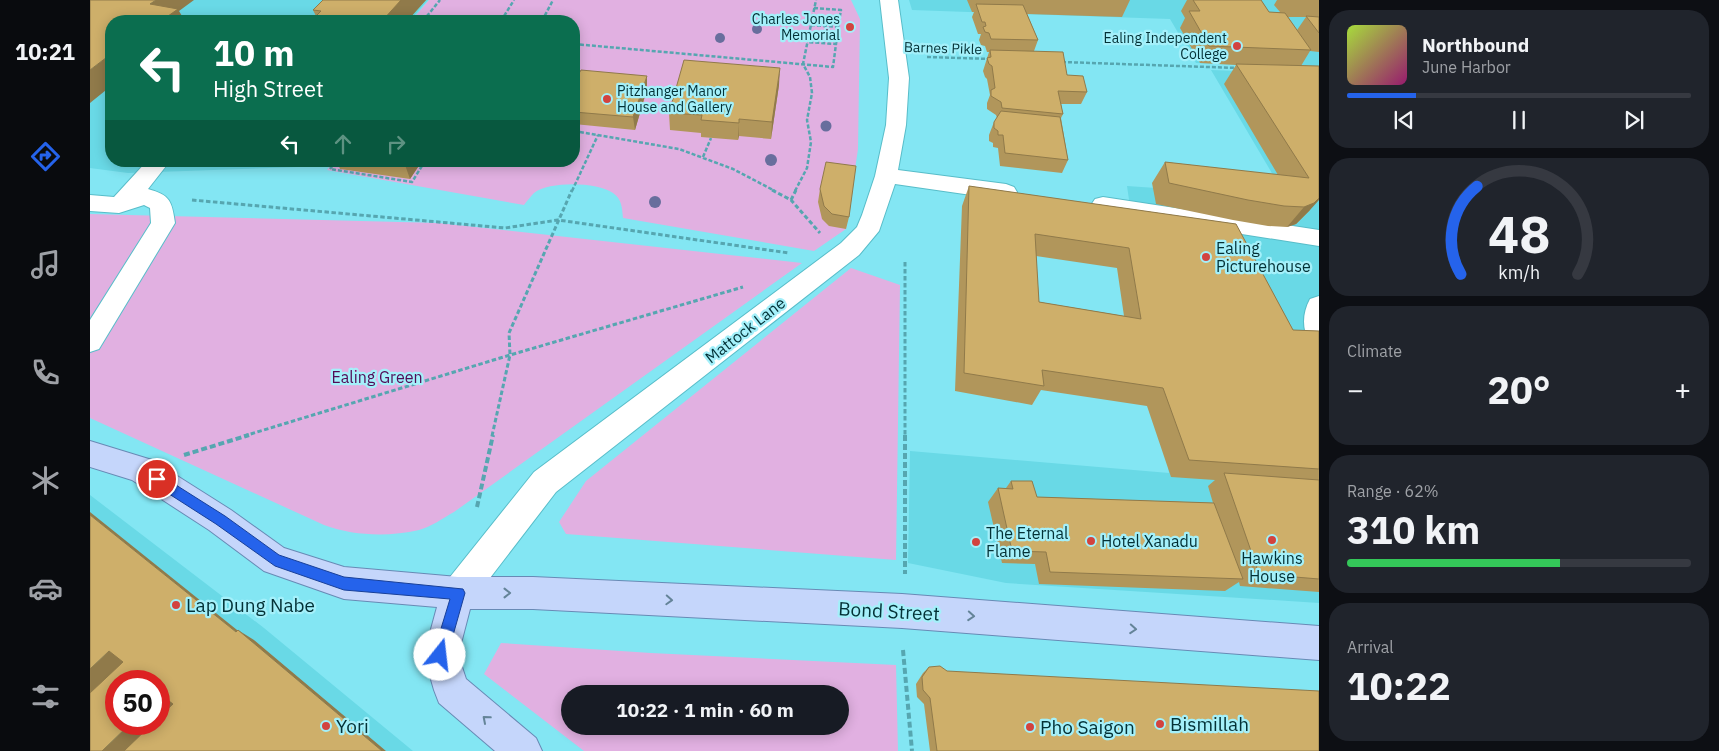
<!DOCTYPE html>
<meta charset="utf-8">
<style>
:root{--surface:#171b24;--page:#20242c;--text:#f1f3f6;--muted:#9ea1a6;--line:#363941;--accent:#2563eb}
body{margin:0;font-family:"IBM Plex Sans",sans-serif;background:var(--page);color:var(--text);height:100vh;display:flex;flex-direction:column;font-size:19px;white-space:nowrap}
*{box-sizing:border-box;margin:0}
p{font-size:16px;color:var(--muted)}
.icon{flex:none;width:28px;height:28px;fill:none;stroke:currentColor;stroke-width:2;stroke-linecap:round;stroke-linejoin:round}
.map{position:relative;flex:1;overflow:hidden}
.side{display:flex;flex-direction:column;gap:10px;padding:10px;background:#0d0f14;width:400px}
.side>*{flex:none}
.hud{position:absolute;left:15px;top:15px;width:475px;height:152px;border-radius:20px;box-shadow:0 2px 12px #0003;background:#0b6e4f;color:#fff;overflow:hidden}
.speed{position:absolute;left:15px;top:670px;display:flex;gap:10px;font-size:25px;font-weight:700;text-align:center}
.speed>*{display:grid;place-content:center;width:65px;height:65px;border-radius:50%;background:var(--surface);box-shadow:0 2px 12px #0003;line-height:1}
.speed .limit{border:8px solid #d22;background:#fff;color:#111}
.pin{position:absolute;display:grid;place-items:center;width:42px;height:42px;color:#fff;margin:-21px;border:2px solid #fff;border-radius:50%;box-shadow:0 1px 5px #0007}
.me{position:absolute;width:55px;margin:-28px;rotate:16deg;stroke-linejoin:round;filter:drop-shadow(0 0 4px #0008)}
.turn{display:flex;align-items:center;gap:18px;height:105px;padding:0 25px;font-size:22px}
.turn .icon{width:65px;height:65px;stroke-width:2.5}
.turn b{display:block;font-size:35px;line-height:42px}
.lanes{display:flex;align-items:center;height:48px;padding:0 25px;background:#0003;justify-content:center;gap:25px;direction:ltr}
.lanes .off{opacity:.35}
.big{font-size:38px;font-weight:800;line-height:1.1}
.side .card{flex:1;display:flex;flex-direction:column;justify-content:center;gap:8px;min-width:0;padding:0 18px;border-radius:20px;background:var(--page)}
.side .dial{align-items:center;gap:0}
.dial svg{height:130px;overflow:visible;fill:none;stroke:var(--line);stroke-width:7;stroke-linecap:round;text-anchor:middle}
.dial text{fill:var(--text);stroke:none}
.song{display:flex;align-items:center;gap:15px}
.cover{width:60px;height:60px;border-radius:8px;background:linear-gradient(135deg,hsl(80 70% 55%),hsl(320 70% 35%))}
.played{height:5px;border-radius:2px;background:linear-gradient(90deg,var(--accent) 20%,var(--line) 20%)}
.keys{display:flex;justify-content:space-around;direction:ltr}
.heat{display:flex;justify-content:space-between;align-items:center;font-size:28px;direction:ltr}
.charge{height:8px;border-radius:4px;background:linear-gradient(90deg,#34c759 62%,var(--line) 0)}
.trip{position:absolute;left:471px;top:685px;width:288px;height:50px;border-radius:25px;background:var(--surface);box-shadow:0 2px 12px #0003;font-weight:800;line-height:50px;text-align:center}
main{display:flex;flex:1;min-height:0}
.menu{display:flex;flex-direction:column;width:90px;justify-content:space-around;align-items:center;background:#090b0e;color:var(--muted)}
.menu .icon{width:35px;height:35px}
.menu .active{color:var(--accent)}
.menu b{font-size:22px;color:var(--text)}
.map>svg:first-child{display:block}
</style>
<main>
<nav class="menu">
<b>10:21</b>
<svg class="icon active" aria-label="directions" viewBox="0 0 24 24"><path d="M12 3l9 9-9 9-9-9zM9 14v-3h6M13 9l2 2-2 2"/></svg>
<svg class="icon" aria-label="music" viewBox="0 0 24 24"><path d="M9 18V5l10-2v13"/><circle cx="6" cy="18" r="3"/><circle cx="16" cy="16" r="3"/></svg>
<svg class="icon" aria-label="phone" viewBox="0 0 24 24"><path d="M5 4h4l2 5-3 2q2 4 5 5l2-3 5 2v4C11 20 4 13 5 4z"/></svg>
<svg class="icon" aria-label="climate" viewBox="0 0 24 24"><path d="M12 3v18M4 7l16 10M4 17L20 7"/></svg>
<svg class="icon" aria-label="car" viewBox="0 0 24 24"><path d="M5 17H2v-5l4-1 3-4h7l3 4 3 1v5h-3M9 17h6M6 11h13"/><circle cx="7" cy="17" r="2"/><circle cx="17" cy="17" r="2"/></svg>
<svg class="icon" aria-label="filters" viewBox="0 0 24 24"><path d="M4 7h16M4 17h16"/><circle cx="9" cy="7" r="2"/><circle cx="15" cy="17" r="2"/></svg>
</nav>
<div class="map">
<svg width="1229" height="751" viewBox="0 0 1229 751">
<rect width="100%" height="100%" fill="#83e6f3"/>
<path fill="#69d9e6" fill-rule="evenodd" d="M6,0H338L319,21H21V161H241L237,166L38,173L0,168V5Z
M819,0H1229V68L1106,63L1080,19L822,10Z
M1121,70L1229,74V603L916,583L818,563L820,451L1079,473L1037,186L1196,197Z
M0,495L174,628L323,751H0ZM26,681H69V724H26Z"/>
<path fill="#e1b0e1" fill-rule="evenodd" d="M339,0H761L770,19L768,149L756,229L724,251L533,218C532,208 532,199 523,193C507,182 460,181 444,193C441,196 437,201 434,205L237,170L244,161H484V21H321Z
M0,214L349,223L712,263L364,512C353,518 341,527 329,530C298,537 264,536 234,525L0,418Z
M761,268L810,285L806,560L476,534L469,522L496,481Z
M411,643L561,653L806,665L808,751H494L394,674ZM480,694H750V726H480Z"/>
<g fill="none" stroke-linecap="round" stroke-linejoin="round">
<g stroke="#58bdc9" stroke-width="2">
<path id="minor" d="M790,0H808L819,78L816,125L808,170L916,184L924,187L927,192L924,197L916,200L805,184L789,231L769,255L466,492L380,604L368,609L356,604L351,593L356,582L444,472L751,243L767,227L772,215L785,176L796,125L799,78Z
M57,161H80L58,189C80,195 82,201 85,223L9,349L0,352V320L61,223L60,208L54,205L29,213L0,211V195L24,197Z
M1013,197L1229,230V246L1005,211L1001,205L1005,199Z
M1229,296V346L1220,343C1212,329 1212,314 1220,299Z"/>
</g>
<g stroke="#688ab5" stroke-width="2">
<path id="major" d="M0,441L62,460L141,510L194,548L254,567L368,577H443L812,594L1229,626V660L812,628L443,609H380L368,655L376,679L446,738L452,751H405L349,703L344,690L334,655L347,607L254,599L174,571L119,530L42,480L0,467Z"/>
</g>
<path stroke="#56a6b0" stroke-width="2.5" stroke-dasharray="4 2" stroke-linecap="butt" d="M724,8L751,10L748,27
M333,21L350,0
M411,21L424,0
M452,21L463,0
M721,25L748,27L746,44
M484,44L743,67L746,44L717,42
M837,57L901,59
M972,62L1148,68
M484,131L589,149L643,169L685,191
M613,157L621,138
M246,161L240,169L322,182L335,161
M482,191L508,135
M705,191L717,168L721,142L717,120L722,93L720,77L713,64L726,0"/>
<path stroke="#56a6b0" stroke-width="3" stroke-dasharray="4.5 2.5" stroke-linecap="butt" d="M682,190L701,200L730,233
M102,200L415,228L468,220L699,253
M701,200L706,190
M815,262V436
M154,436L420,355L653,287
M402,436L420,355L419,333L482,190"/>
<path stroke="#56a6b0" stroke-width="4" stroke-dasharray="6 3" stroke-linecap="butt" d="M815,435V574
M94,455L159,435
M387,507L403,435
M813,650L822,751"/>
<use href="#minor" fill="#fff" fill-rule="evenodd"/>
<use href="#major" fill="#c5d6fb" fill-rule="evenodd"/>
</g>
<g fill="#686e9d">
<circle cx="667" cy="29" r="5"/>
<circle cx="630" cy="38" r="5"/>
<circle cx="736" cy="126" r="5.5"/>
<circle cx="681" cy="160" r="6"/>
<circle cx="565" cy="202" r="6"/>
</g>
<path fill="#b1965b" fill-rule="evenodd" d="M233,0H336L317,21H221L226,16L223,10Z
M877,0H1040L1032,17L937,14L948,40L944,51L977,75L997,92L991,104H971L973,114L971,118L978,160L972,173L910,166L908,148L903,147V143L899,141V135L904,122L907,118L906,115L897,109V103L900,95L897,79L895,77L893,71L899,52H897L895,46L891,45L889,40L891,34H888L882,17L884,12H882Z
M1097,0H1171L1179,12H1190L1184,5L1187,0H1229V52L1220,51L1211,66H1229L1220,210L1206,224L1197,227L1178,226L1143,220L1066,204L1062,183L1075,162L1188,175L1134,84L1146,65L1110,63L1090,28L1095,18L1091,11ZM1198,17H1216L1207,30Z
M484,82L557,89L545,130L484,124Z
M689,85L681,139L649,136L648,140L611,137V133L580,130L579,113Z
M247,161H332L320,179L250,169Z
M879,186L1146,224L1203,330L1229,331V592L1150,586L1149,582L1135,591L949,584L945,564L912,563L898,502L908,488H916L921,481L947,497L1123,503L1118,486L1125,480L1081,477L1057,406L951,390L942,405L865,391L872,206ZM946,256L1027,268L1034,316L949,302Z
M730,189L759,217L756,229L739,226L732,219L728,202Z
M839,667L857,671L1229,751H840L834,704L827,697L826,684L833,673Z"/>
<path fill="#907a4a" d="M66,0H104L89,11L95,21H70L60,4Z
M311,0H336L317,21H292Z
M21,54V86L0,103V70Z
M690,68L689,85L681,139L682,122Z
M557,76V89L545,130L543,117Z
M649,119V136L648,140L649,123Z
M314,161H332L320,179L314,162Z
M1229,198V200L1220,210L1206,224L1197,227L1214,207Z
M0,512L162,642L146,632L0,515Z
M148,630L164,640L296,751H292Z
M19,651L40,661L0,699V669Z
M71,695L91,703L41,751H12L40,724H69V697Z"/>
<path fill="#ceaf6a" stroke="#907a4a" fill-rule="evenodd" d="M0,0H66L60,4L88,9L71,21H21V54L0,70Z
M233,0H311L292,21H221L231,11L223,10Z
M1103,0H1171L1179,12L1195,13L1221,50L1119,46L1099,11H1110Z
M886,4L933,5L948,40L901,39L899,33L895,32L893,27L896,26L895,22H892Z
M1216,16L1229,17V33Z
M900,50L973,52L977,75L993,76L997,92L968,91L973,114L912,108L911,102L901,96V90L905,88L902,66L899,64L897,58L901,57Z
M594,60L690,68L682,122L649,119V123L611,120L612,115L579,113Z
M1146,64L1229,66V198L1224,203L1214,207L1194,206L1158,200L1079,183L1075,162L1219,178Z
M491,70L557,76L543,117L484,112V82Z
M911,111L970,117L978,160L915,153L913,135H908V131L904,128V122Z
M736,162L766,166L759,217L742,214L734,206L730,189Z
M879,186L1146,224L1203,330L1229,331V469L1099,460L1073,388L952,370L954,386L874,373ZM945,234L1039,248L1051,319L949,302Z
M1134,473L1229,480V579L1169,574Z
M921,481H942L947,497L1124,503L1153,579L960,572L956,552L922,551L908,488L923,489Z
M0,515L146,632L148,630L292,751H34L62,724H69V717L83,704L71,695L69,697V681H26V724H40L12,751H0V693L33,662L19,651L0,669Z
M850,666L857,671L1229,691V751H847L840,698L833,690L832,677L839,667Z"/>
<defs><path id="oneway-chevron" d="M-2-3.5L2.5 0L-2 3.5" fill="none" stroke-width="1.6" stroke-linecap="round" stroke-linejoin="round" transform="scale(1.25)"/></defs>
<g stroke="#648498">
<use href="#oneway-chevron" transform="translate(417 593)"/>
<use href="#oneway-chevron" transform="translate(579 600) rotate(3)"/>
<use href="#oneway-chevron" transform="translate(881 616) rotate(4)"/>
<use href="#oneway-chevron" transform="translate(1043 629) rotate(4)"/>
<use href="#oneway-chevron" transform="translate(396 719) rotate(-139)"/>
</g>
<path fill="#2563eb" stroke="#184099" d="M67,473L135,516L189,555L254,577L373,589L375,593L356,660L350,662L345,660L343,655L360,599L254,590L185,566L126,524L62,483L60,479L62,475Z"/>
<g fill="#d2433f" stroke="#a4f0fa" stroke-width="2">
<circle cx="760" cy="27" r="5"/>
<circle cx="1147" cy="46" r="5"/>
<circle cx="517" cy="99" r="5"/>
<circle cx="1116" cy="257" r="5"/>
<circle cx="1182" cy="540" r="5"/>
<circle cx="1001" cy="541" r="5"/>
<circle cx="886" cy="542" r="5"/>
<circle cx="86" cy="605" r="5"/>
<circle cx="1070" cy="724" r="5"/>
<circle cx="236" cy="726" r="5"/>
<circle cx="940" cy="727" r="5"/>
</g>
<g text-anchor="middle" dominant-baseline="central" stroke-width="4.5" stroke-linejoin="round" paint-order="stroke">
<g font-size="14" fill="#033136" stroke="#a4f0fa" text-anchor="end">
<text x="750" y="19">Charles Jones<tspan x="750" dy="16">Memorial</tspan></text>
<text x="1137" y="38">Ealing Independent<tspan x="1137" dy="16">College</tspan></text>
<text x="527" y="91" text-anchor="start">Pitzhanger Manor<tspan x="527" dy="16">House and Gallery</tspan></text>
</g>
<g font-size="14" fill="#033136" stroke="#a4f0fa">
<text transform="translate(853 48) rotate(2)">Barnes Pikle</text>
</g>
<g font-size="16" fill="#033136" stroke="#a4f0fa" text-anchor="start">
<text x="1126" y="248">Ealing<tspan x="1126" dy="18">Picturehouse</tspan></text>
<text x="896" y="533">The Eternal<tspan x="896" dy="18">Flame</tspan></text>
<text x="1011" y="541">Hotel Xanadu</text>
<text x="1182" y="558" text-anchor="middle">Hawkins<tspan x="1182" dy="18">House</tspan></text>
</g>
<g font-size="16" fill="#033136" stroke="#a4f0fa">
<text transform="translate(655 330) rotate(-38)">Mattock Lane</text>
</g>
<g font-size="16" fill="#520c56" stroke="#a4f0fa">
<text x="287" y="377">Ealing Green</text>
</g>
<g font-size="19" fill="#033136" stroke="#a4f0fa" text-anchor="start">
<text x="96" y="605">Lap Dung Nabe</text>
<text x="1080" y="724">Bismillah</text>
<text x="246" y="726">Yori</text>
<text x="950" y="727">Pho Saigon</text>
</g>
<g font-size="19" fill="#033136" stroke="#a4f0fa">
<text transform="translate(799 611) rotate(3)">Bond Street</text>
</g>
</g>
</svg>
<div class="speed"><div class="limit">50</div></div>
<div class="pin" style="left:67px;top:479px;background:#d93025"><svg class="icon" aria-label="arrive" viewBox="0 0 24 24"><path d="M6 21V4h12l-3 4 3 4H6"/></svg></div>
<svg class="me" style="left:350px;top:655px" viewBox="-20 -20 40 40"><circle r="19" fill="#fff"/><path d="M0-13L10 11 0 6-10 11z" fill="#2563eb"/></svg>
<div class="trip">10:22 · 1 min · 60 m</div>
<div class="hud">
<div class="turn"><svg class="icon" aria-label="left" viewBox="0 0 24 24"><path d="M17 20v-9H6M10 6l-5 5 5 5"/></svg><div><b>10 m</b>High Street</div></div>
<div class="lanes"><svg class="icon" aria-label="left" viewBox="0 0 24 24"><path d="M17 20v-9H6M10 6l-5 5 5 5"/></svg><svg class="icon off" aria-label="ahead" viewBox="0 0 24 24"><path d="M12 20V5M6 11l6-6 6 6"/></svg><svg class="icon off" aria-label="right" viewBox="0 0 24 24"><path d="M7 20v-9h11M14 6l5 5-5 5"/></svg></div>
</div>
</div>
<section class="side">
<div class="card">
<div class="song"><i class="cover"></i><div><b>Northbound</b><p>June Harbor</p></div></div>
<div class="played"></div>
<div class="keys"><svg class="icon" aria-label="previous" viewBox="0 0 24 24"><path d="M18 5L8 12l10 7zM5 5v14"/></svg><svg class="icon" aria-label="pause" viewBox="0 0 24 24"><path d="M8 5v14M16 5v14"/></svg><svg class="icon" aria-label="next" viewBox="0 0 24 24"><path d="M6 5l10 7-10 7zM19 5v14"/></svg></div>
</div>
<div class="card dial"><svg viewBox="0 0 100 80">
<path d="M14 69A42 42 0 1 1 86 69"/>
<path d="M14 69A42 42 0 0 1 24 15" stroke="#2563eb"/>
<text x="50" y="56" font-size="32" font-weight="700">48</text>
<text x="50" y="72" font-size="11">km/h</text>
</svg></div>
<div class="card"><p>Climate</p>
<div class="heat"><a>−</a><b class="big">20°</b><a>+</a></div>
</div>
<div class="card"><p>Range · 62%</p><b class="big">310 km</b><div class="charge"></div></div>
<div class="card"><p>Arrival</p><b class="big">10:22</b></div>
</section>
</main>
